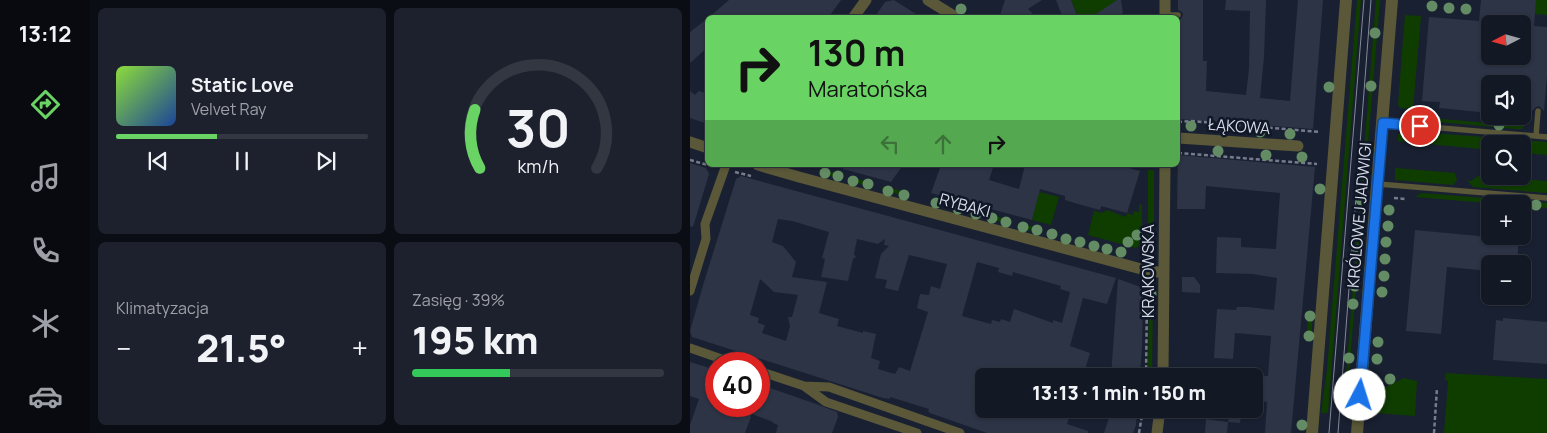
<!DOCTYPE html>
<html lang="pl">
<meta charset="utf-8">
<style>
:root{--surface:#131825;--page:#1c212d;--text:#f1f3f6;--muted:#9da0a7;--line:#323742;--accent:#69d364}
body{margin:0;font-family:Manrope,sans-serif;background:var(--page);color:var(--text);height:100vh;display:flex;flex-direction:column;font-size:19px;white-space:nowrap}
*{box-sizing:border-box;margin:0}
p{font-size:16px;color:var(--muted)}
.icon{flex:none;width:28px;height:28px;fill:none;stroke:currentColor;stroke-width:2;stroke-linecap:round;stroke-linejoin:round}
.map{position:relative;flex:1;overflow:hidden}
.panel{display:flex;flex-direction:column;gap:8px;padding:8px;background:#0a0d14;width:600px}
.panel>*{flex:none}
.top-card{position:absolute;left:15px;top:15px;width:475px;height:152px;border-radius:8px;box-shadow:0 1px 4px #0004,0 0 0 1px var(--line);background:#69d364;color:#111;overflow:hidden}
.needle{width:32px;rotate:264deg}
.controls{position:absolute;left:791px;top:15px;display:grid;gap:10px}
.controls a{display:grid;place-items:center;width:50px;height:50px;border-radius:8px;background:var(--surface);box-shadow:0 1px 4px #0004,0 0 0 1px var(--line);font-size:25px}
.speed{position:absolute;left:15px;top:352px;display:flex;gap:10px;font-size:25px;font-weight:700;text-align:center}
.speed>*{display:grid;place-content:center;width:65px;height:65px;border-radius:50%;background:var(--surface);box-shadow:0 1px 4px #0004,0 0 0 1px var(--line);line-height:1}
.speed .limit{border:8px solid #d22;background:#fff;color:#111}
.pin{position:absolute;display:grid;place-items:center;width:42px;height:42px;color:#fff;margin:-21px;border:2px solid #fff;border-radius:50%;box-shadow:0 1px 5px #0007}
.me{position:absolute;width:55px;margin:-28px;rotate:5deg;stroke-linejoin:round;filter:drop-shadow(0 0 4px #0008)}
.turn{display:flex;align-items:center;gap:18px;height:105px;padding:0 20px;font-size:22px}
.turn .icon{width:65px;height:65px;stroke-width:2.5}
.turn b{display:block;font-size:35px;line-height:42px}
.lanes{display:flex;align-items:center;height:48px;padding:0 20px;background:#0003;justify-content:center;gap:25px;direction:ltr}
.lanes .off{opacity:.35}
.big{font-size:38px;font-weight:800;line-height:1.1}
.panel .widget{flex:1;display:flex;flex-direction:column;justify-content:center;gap:8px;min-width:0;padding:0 18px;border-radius:8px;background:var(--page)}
.panel .dial{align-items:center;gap:0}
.dial svg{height:130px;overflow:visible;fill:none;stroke:var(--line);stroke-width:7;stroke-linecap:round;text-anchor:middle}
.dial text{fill:var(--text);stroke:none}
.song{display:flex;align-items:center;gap:15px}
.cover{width:60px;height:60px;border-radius:8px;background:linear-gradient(135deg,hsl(90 70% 55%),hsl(220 70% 35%))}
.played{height:5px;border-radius:2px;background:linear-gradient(90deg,var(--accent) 40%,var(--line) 40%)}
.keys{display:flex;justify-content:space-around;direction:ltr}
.heat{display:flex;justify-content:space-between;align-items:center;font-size:28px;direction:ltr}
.charge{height:8px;border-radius:4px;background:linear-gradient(90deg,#34c759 39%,var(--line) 0)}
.panel .tiles{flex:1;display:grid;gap:8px;grid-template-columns:repeat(2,1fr)}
.trip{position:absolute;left:285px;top:368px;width:288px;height:50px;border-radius:8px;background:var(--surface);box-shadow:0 1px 4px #0004,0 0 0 1px var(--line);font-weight:800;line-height:50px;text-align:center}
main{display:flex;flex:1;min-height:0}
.tab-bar{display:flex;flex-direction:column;width:90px;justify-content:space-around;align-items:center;background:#080a0f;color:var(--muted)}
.tab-bar .icon{width:35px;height:35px}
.tab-bar .on{color:var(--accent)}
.tab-bar b{font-size:22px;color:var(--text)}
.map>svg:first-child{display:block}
</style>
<main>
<nav class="tab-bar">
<b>13:12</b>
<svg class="icon on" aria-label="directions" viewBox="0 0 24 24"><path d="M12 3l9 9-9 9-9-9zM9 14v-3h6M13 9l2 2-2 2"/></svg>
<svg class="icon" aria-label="music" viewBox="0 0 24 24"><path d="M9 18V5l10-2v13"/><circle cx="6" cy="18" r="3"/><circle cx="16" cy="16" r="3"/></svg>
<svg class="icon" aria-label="phone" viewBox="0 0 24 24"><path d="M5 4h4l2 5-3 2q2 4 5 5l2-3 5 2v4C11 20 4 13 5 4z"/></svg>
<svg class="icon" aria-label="climate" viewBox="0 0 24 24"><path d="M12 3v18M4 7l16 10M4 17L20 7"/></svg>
<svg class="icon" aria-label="car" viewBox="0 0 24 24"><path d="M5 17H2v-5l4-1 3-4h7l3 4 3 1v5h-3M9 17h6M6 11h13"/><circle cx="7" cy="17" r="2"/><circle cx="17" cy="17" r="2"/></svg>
</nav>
<section class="panel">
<div class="tiles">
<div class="widget">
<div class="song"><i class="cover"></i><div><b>Static Love</b><p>Velvet Ray</p></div></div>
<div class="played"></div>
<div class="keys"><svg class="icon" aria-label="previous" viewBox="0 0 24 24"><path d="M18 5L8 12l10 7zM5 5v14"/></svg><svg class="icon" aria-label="pause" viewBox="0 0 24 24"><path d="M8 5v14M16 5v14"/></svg><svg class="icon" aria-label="next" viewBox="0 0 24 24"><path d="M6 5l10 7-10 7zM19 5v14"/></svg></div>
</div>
<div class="widget dial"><svg viewBox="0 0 100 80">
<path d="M14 69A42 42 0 1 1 86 69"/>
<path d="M14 69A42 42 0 0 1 11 33" stroke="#69d364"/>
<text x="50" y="56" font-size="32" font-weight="700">30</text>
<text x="50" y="72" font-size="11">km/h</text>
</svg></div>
<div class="widget"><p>Klimatyzacja</p>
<div class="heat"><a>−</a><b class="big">21.5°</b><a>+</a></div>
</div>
<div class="widget"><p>Zasięg · 39%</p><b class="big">195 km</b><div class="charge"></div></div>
</div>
</section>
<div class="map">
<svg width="857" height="433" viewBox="0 0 857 433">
<rect width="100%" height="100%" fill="#192031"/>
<path fill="#0f3d00" d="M381,0H427L402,18L388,17Z
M667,0H671L638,413H631L637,370Z
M686,0H690L660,361V415L653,414V413Z
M846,0H857V15L844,14Z
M715,15L731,16L723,109L710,108L708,105Z
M716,116L834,126L832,129H825L716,119Z
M715,131L857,142V155L833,153L832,144H800V150L708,141V134H715Z
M705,168L765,173L767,180L763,185L705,180Z
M130,169L154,175L153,179L129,173Z
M458,170H464V253H458Z
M788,176L857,181V193L783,187L777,180L781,181Z
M159,177L184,183L183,187L158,181Z
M193,186L216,192L215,196L192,190Z
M349,192L369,197L361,225L342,220Z
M731,193L857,203V208L833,206L832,204H809L725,197Z
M449,204L452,205V243L446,248L398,235L404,211L412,213L417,210L436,217L437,213L443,215L444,211L449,212Z
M298,214L320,220L319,224L297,218Z
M330,223L351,229L350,233L329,227Z
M459,292H463L462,376H458Z
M619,312H623L621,339L616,338Z
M756,373L857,379V433H754L758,381L755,380Z
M714,378L727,381L725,416L686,413L688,391Z"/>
<path fill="#2c3446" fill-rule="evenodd" d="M39,0H151L138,18H18Z
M204,0L232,18H184L195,2Z
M315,0H352L338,9L347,18H309Z
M366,0H381L388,18H373Z
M427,0H431L433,13L425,18H400Z
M488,0H513V61H517L516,91L556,95L559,69L560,11L535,10L536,0H576L574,57L570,98L600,101L608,0H633L623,129L488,119V20L491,19L493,15L492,12L488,10Z
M791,0H846L844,26L857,27V76L854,111L849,106L846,107L843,110L832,109V84H800V113L749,108L750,102L732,101L739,17L789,21ZM800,24H832V56H800Z
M18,18V47L0,63V32Z
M0,91L5,95L9,91L18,94V124L0,118Z
M488,155L625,167L601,433H575L577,402L564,400V375L578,376L581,336L545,333L543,359L524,358L527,309L546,310L547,307H558L584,310L587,278L563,274L526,273L527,237L551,238V247L586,249L590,193L516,186L515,209H487Z
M0,163L16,168L19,174L3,227L0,226Z
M153,165H213L201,182L153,169Z
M251,165H304L299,180L329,189L335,165H428L450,171L437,213L411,206L410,210L395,206L375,200V196L350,189L342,220L241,193Z
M51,176L426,278L417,304L393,298L380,346L400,353L393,376H294V409H382L377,424L398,431V433H297L240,413L238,411L239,409L200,397V399L193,398L2,337L0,331L14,282L46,179ZM88,219L102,221L139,232L132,258L135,259L131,277L158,281L163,259L166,257L164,254L167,239L188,244L195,239L194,245L199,246L191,254L185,278L197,280L195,288L208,291L219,255L257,264L250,289L241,286L239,295L230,294L227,308L238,312L220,371L209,367L205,374L188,369L190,361L181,358L186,334L173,331V333L147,326L149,319L129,313L137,282L102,277L106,262L93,246L82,242ZM287,262L309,268L308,272L322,276L323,272L371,286L370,289L380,292L372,323L363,320V323L324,309L320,322L311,319L310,322L302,320L301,324L272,316ZM70,279L84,292L108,295L102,317H98L100,326L96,341L72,333L75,325L68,323L69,318L60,315Z
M725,230L799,237L829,236L827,264H800V271L757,267L751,334L716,331Z
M492,277H504L510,285V293L492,292Z
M428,279L451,287V297H453L452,346L450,376H421Z
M813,318L857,322V364L803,360L806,320L813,321Z
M0,362L26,370V406H69V401L77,387L129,405L147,412L148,417L142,433H86L88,425L83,423V422L62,414L55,433H0V425L9,399L0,396Z
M419,409H447L446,425L443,433H414L418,421Z
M540,409H552L550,423L538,422Z
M516,419L538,422L537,433H515Z"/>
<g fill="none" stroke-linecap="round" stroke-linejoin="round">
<path stroke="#767c8b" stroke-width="2.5" stroke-dasharray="4 2.5" stroke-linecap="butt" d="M488,122L501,121L630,132
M488,153L627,164
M0,160L25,167
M45,172L61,176
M704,198L715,199
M452,283L455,284L457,297L456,376
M449,433L453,409
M744,433L747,388"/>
<path stroke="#5a5838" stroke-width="5.5" d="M476,15H488
M693,123L857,137
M846,136L848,111
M688,184L857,198"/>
<path stroke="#5a5838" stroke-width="9" d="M0,291L16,239L15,224L36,165
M0,348L46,364
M69,371L114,386L139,387L270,433
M114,386L136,402L227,433"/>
<path stroke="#5a5838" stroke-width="11" d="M238,0L267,18
M475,0V18
M163,18L176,0
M488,138L608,146
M0,142L18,148
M68,165L109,177L455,270L474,273
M473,376L475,165
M467,433L470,409"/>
<path stroke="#5a5838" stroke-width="12" d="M622,433L656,0
M667,433L702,0"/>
<path stroke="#838997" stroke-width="1" d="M639,433L674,0
M648,433L681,0"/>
</g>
<g fill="#638c64">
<circle cx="742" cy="6" r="5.5"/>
<circle cx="759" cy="8" r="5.5"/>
<circle cx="271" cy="9" r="5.5"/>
<circle cx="776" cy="9" r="5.5"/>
<circle cx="685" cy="33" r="5.5"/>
<circle cx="681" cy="86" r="5.5"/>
<circle cx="639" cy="87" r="5.5"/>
<circle cx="727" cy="118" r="5.5"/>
<circle cx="745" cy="120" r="5.5"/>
<circle cx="809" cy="125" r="5.5"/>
<circle cx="501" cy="126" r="5.5"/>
<circle cx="570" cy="132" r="5.5"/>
<circle cx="600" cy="134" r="5.5"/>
<circle cx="528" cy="151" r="5.5"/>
<circle cx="576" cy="155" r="5.5"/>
<circle cx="612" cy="157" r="5.5"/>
<circle cx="135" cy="173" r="5.5"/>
<circle cx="148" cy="176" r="5.5"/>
<circle cx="163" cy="181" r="5.5"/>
<circle cx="178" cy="184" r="5.5"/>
<circle cx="630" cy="189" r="5.5"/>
<circle cx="198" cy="191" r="5.5"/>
<circle cx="214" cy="195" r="5.5"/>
<circle cx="671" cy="200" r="5.5"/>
<circle cx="246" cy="203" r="5.5"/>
<circle cx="846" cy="205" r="5.5"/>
<circle cx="268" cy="209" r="5.5"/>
<circle cx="699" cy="210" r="5.5"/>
<circle cx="286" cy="214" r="5.5"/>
<circle cx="302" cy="218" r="5.5"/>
<circle cx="316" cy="222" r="5.5"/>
<circle cx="698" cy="226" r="5.5"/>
<circle cx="333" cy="227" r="5.5"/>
<circle cx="347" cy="230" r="5.5"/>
<circle cx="362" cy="234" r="5.5"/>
<circle cx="447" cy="235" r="5.5"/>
<circle cx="376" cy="239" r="5.5"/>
<circle cx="390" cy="242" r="5.5"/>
<circle cx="438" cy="242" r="5.5"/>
<circle cx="696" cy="242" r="5.5"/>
<circle cx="404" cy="246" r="5.5"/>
<circle cx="417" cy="249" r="5.5"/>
<circle cx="668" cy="250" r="5.5"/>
<circle cx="431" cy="252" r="5.5"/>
<circle cx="695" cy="259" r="5.5"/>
<circle cx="694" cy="276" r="5.5"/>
<circle cx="665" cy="286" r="5.5"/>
<circle cx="692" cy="292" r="5.5"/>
<circle cx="461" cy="294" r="5.5"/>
<circle cx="663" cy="304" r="5.5"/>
<circle cx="620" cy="316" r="5.5"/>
<circle cx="619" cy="336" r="5.5"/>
<circle cx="688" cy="342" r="5.5"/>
<circle cx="659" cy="358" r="5.5"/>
<circle cx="687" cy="359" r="5.5"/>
<circle cx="700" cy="379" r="5.5"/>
<circle cx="612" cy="425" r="5.5"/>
</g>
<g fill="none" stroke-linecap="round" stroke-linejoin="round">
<g stroke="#114b97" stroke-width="12">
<path id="route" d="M670,395L693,123L730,126"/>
</g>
<use href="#route" stroke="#1a73e8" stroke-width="9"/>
</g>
<g text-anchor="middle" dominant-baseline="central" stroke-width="5" stroke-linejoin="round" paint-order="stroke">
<g font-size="16" fill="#d5dae6" stroke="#101727">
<text transform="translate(549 126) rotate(4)">ŁĄKOWA</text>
<text transform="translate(275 205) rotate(15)">RYBAKI</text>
<text transform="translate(669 215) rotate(-85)">KRÓLOWEJ JADWIGI</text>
<text transform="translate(458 271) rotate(-90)">KRAKOWSKA</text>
</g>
</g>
</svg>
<div class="controls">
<a><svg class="needle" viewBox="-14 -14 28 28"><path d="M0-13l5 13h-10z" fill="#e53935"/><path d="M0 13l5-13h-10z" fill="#9da0a7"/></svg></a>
<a><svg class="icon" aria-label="sound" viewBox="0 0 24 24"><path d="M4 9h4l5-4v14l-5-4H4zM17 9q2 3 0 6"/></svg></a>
<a><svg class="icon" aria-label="search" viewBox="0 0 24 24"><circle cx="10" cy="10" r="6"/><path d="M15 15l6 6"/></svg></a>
<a>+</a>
<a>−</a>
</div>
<div class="speed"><div class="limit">40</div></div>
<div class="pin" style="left:730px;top:126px;background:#d93025"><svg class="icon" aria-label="arrive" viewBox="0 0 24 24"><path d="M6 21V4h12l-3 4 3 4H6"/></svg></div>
<svg class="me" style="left:670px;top:395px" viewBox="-20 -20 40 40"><circle r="19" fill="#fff"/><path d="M0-13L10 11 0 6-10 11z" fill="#1a73e8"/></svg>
<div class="trip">13:13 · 1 min · 150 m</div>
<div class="top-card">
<div class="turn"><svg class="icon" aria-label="right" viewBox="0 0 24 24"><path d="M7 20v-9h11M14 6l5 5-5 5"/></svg><div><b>130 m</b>Maratońska</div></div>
<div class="lanes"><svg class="icon off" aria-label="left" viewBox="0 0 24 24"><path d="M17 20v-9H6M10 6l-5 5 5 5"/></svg><svg class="icon off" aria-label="ahead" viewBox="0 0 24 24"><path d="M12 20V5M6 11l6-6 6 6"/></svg><svg class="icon" aria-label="right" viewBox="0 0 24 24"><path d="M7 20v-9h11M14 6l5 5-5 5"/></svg></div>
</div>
</div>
</main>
